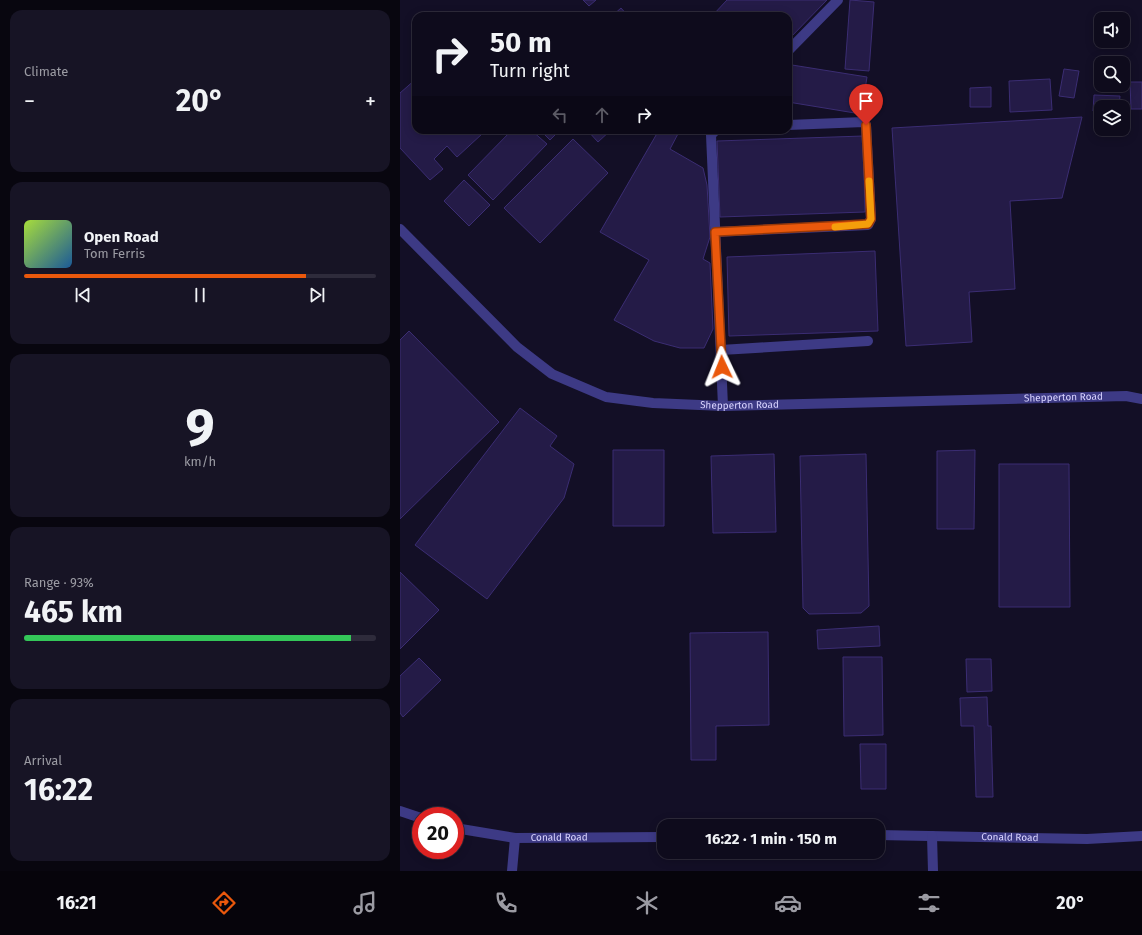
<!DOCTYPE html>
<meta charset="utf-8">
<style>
:root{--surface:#0e0b1c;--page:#171425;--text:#f1f3f6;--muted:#9b9ba3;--line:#2e2b3b;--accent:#ea580c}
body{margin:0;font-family:"Fira Sans",sans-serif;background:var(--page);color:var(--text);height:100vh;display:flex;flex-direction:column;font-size:15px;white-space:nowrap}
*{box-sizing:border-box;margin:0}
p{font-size:13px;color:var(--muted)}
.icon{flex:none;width:22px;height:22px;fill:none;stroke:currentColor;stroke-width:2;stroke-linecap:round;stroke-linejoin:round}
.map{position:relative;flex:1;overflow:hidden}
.side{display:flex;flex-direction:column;gap:10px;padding:10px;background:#08060f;width:400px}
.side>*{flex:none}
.banner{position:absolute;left:12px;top:12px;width:380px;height:122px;border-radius:12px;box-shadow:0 2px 10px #0003,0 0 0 1px var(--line);background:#0e0b1c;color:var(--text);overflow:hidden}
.tools{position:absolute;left:694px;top:12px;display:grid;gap:8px}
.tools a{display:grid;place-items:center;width:36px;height:36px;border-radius:8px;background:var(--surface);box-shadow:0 2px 10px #0003,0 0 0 1px var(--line);font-size:20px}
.speed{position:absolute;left:12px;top:807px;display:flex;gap:8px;font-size:20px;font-weight:700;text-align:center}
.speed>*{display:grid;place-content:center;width:52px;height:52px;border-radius:50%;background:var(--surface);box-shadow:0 2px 10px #0003,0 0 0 1px var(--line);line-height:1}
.speed .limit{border:6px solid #d22;background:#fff;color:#111}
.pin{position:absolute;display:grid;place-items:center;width:34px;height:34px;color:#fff;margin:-41px -17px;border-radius:50% 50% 50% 0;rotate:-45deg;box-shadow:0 0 4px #0007}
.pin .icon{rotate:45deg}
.me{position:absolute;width:44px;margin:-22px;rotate:358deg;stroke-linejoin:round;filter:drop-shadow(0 0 3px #0008)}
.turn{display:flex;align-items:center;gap:14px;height:84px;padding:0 12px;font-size:18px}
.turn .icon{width:52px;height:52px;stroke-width:2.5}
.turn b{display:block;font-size:28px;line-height:34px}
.lanes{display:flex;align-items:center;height:38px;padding:0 12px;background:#0003;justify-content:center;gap:20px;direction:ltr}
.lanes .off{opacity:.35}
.big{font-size:30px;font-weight:700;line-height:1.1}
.side .tile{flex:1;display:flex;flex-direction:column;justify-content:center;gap:6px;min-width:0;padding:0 14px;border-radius:12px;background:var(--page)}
.side .dial{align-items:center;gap:0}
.dial b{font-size:52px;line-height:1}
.song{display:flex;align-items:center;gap:12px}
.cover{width:48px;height:48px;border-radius:6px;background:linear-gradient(135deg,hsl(80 70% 55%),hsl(210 70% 35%))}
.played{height:4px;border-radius:2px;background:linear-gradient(90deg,var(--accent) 80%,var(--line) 80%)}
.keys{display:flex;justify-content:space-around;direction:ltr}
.heat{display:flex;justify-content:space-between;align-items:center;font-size:22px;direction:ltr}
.charge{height:6px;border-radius:3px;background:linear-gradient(90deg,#34c759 93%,var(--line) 0)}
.trip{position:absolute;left:257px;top:819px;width:228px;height:40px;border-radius:12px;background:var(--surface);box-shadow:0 2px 10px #0003,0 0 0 1px var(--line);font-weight:700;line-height:40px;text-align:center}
.tab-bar{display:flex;height:64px;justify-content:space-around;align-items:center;background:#06040b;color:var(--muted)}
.tab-bar .icon{width:28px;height:28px}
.tab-bar .current{color:var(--accent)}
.tab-bar b{font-size:18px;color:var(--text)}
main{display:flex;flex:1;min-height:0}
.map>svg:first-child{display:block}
</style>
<main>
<section class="side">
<div class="tile"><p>Climate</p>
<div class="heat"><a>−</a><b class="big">20°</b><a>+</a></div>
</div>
<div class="tile">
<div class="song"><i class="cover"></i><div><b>Open Road</b><p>Tom Ferris</p></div></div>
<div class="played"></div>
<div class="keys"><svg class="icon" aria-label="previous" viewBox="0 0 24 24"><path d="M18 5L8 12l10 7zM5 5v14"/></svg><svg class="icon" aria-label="pause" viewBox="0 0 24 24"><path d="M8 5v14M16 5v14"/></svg><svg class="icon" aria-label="next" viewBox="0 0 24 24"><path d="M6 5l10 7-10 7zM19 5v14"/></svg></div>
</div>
<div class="tile dial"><b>9</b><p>km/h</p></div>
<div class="tile"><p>Range · 93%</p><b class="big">465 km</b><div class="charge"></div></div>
<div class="tile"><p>Arrival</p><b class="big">16:22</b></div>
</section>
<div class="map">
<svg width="742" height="871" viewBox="0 0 742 871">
<rect width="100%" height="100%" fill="#130f26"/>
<path fill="#241b47" stroke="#3b2d73" d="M183,0H196L189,6Z
M327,0H427L388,40V16H312Z
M450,0L474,2L469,71L445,69Z
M221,8L228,16H212Z
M392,65L467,77L461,114L388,102Z
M664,69L679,71L674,98L659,96Z
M16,79V130H78L82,134L57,157L47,146L34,159L43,169L30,180L0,148V93Z
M650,79L652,110L610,112L609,81Z
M730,82H742V109H731Z
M591,87V107H570V88Z
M694,95L720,96L719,107H701V112L693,111Z
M682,117L662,198L610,201L615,289L569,292L572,342L506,346L492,128Z
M112,130H131L147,144L93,200L68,175Z
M140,130H160L150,140Z
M187,130H211L198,142Z
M259,130H280L270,149L303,168L307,185L310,237L303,259L310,263L313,329L304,348H280L254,341L214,320L249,260L200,232Z
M463,136L465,212L320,217L317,141Z
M173,139L208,173L140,243L104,208Z
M64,180L90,205L69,226L44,201Z
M475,251L478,331L329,336L327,257Z
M9,331L99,422L0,519V340Z
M120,408L157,436L150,446L174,464L164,498L87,599L15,545Z
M213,450H264V526H213Z
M575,450L574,529H537V451Z
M374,454L376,532L313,533L311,456Z
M466,454L469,606L461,613L409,614L403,608L400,456Z
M599,464H669L670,607H599Z
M0,572L39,610L0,649Z
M479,626L480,646L418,649L417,630Z
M368,632L369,725L316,726V760H291L290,633Z
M443,657H482L483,735L444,736Z
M19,658L41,680L3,717L0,713V676Z
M566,659H591L592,691L567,692Z
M587,697L588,726H591L593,797H576L574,726H561L560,698Z
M460,744H486V789H461Z"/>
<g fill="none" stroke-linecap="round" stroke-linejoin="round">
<path stroke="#3d3a85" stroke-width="10" d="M388,51L438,0
M316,130L311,135L323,406
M315,232L468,225L471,219L466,125L464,122L388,125
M321,350L468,341"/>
<g stroke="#3d3a85" stroke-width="10">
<path id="s1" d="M0,229L117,347L152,374L206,397L253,403L323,406L726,396L742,399"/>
<path d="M0,811L21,818"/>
<path id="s2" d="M55,828L115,838L264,837"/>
<path id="s3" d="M478,835L687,839L742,836"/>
<path d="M532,836L533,871"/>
<path d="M112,871L115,838"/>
</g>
</g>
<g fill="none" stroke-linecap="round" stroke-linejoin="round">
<g stroke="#983908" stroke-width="10">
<path id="route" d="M322,367L315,232L468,224L471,219L466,125"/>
</g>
<use href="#route" stroke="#ea580c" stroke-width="7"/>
<path stroke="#f59e0b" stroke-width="7" d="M435,227L468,224L471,219L469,181"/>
</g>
<g text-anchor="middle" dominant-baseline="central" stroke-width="4" stroke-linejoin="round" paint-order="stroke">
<g font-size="10" fill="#d9d4ff" stroke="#130f26">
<text stroke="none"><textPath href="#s1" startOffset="727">Shepperton Road</textPath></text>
<text stroke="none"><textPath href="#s1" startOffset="403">Shepperton Road</textPath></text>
<text stroke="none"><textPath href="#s2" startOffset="105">Conald Road</textPath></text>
<text stroke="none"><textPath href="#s3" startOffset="132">Conald Road</textPath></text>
</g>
</g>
</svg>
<div class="tools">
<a><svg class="icon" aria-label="sound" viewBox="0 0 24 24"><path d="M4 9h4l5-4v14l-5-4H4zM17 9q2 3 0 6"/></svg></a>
<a><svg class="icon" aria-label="search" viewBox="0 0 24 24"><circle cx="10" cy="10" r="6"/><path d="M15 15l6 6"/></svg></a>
<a><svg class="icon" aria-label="layers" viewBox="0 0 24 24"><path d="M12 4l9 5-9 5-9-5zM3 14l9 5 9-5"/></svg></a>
</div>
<div class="speed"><div class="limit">20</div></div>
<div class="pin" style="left:466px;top:125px;background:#d93025"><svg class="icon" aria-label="arrive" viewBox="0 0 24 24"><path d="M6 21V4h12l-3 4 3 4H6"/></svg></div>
<svg class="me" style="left:322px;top:367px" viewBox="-20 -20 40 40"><path d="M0-17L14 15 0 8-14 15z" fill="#ea580c" stroke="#fff" stroke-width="4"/></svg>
<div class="trip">16:22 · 1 min · 150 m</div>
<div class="banner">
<div class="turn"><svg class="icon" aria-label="right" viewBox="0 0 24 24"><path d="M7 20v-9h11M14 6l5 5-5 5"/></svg><div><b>50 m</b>Turn right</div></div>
<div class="lanes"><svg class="icon off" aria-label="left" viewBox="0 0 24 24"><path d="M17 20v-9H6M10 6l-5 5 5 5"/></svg><svg class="icon off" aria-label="ahead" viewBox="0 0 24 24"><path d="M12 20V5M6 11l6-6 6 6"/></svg><svg class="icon" aria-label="right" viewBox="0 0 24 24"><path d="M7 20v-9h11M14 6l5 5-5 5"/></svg></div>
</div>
</div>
</main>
<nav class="tab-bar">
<b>16:21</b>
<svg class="icon current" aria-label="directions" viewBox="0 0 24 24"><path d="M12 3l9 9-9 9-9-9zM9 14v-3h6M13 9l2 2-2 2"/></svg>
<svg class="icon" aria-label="music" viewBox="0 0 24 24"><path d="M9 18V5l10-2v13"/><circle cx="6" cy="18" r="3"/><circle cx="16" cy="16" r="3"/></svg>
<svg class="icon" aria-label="phone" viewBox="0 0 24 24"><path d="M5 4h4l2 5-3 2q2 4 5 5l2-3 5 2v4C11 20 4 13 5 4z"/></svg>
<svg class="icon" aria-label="climate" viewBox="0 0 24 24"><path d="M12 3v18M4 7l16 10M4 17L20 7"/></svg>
<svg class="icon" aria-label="car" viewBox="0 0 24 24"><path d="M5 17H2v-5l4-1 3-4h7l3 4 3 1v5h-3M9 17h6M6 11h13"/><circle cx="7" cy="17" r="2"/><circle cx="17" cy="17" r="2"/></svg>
<svg class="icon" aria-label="filters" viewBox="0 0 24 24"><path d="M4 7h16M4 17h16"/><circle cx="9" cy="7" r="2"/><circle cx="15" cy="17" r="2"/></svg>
<b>20°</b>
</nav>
